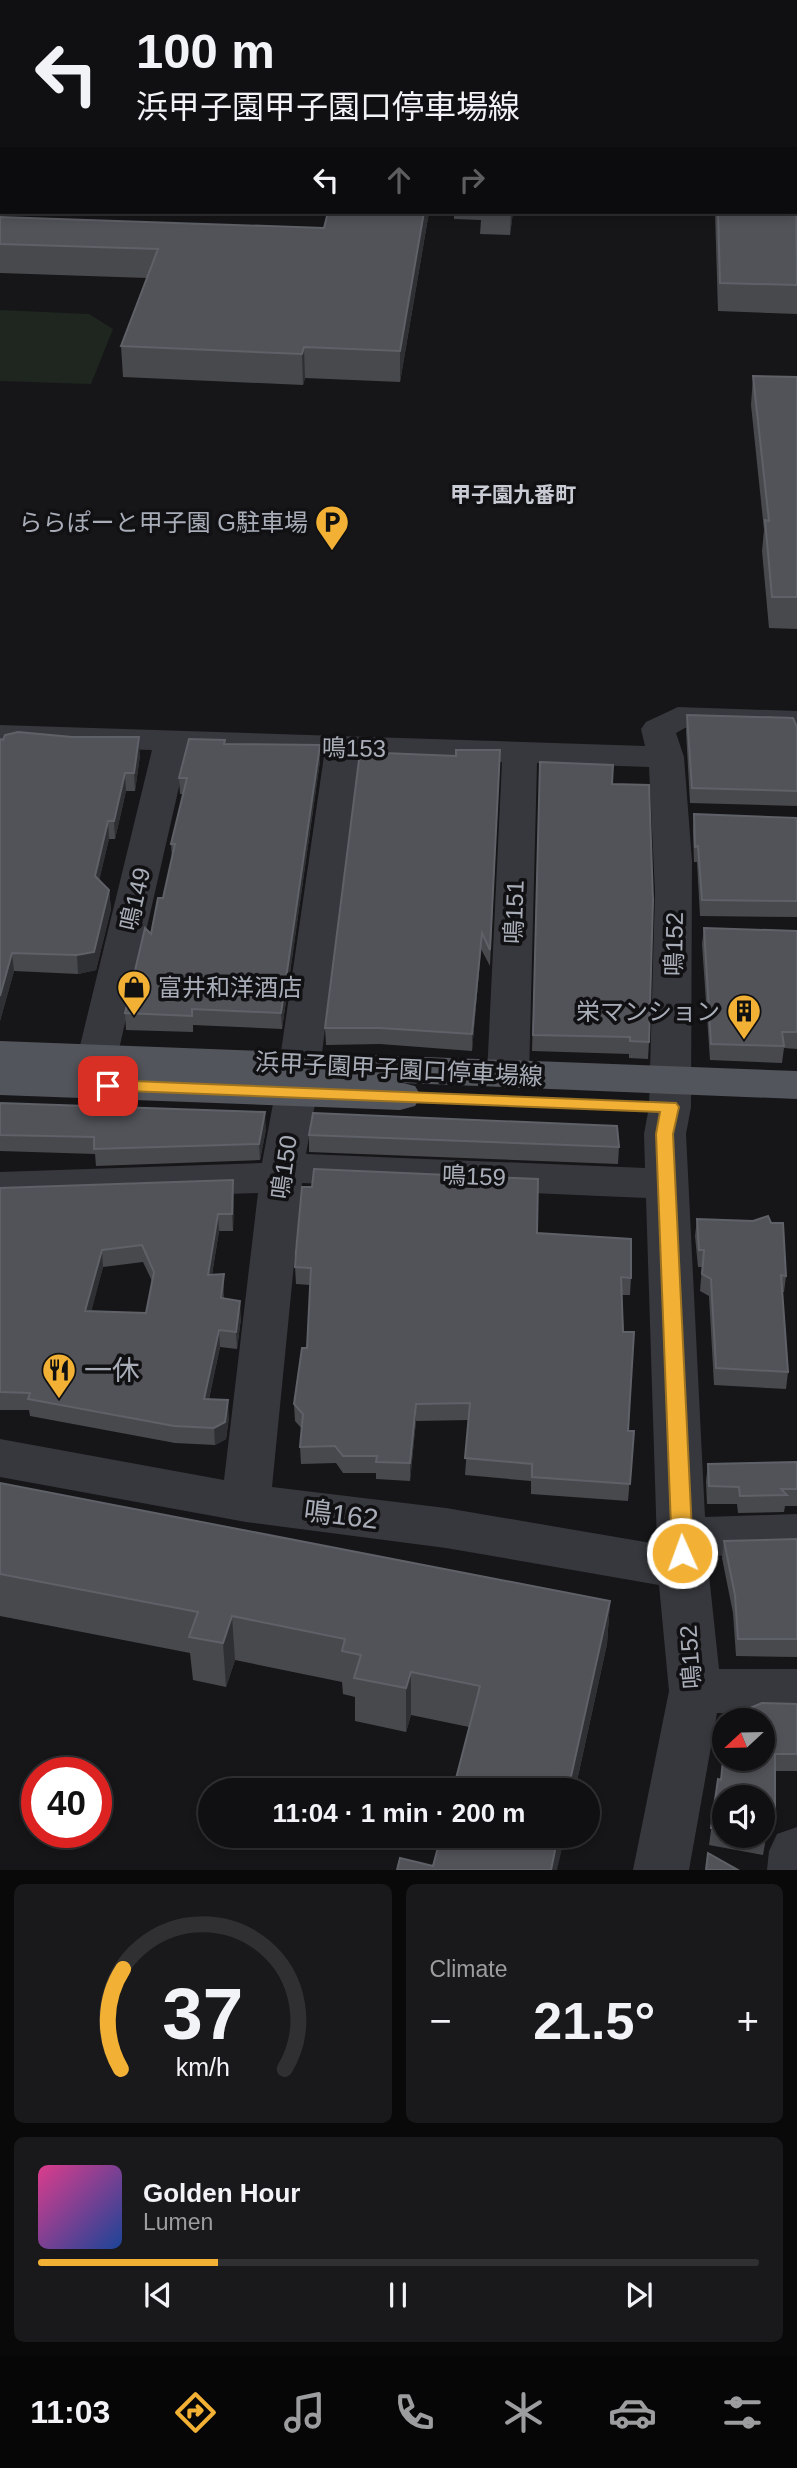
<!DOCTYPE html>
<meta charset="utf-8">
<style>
:root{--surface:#101012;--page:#19191b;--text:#f1f3f6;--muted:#9c9d9f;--line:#303032;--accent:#f2b134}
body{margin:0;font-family:Helvetica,"Noto Sans JP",sans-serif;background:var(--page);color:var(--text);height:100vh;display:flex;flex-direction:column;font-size:26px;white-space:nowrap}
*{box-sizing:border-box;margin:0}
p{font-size:23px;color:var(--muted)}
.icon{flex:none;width:38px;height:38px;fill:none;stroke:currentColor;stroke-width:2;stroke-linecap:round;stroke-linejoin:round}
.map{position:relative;height:1870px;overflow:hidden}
.side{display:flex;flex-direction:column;gap:14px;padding:14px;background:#09090a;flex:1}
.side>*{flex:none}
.banner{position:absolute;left:0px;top:0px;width:798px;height:214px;box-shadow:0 4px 10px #0003,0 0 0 2px var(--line);background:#101012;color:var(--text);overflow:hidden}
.needle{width:46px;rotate:248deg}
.fabs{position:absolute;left:712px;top:1708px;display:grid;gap:14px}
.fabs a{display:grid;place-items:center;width:63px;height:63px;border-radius:50%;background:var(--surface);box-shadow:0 4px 10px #0003,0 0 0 2px var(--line);font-size:35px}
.speed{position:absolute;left:21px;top:1757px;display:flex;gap:14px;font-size:35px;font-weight:700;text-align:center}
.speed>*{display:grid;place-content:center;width:91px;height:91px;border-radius:50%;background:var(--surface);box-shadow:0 4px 10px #0003,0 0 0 2px var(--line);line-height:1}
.speed .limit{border:10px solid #d22;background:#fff;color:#111}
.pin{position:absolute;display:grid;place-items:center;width:60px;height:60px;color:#fff;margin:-30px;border-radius:14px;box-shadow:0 4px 10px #0006}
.me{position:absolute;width:77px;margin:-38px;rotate:358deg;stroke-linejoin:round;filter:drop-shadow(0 0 5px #0008)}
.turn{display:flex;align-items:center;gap:24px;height:147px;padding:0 21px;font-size:32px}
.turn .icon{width:91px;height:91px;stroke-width:2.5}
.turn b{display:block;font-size:49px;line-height:60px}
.lanes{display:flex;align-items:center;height:66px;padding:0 21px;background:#0003;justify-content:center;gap:35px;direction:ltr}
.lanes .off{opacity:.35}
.big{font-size:52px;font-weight:800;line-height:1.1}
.side .tile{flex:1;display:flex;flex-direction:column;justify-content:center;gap:10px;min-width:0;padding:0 24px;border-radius:10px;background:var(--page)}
.side .dial{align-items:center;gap:0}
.dial svg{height:182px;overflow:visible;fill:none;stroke:var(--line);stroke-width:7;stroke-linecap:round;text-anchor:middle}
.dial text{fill:var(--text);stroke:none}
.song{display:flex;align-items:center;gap:21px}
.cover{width:84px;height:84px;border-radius:10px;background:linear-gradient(135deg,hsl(330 70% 55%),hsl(220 70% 35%))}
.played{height:7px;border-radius:4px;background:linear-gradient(90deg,var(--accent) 25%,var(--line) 25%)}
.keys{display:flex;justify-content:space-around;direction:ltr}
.heat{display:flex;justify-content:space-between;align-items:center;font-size:38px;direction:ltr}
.side .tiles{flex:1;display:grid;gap:14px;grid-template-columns:1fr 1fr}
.tile:last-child{grid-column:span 2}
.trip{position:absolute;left:198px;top:1778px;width:402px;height:70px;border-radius:35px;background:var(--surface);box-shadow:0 4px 10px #0003,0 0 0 2px var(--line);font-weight:800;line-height:70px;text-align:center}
.dock{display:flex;height:112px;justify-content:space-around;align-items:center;background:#060607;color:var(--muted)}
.dock .icon{width:49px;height:49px}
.dock .on{color:var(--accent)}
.dock b{font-size:32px;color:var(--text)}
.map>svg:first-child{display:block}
</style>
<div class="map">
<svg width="797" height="1870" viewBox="0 0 797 1870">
<rect width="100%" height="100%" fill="#161618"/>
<path fill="#1e261f" d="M261,0H566L261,2Z
M0,310L89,314L113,329L91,384L0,381Z"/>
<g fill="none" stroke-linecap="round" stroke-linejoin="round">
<path fill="#2c353c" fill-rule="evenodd" d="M0,150H2V174H0Z"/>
<path fill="#37383d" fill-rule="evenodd" d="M0,7H2V19H0Z
M0,171H2V185H0Z
M796,175H797V189H796Z
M678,707L797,711V731L685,728L676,733L684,757L692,861L691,1107L686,1134L705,1517L797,1514V1554L707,1556L719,1669H797V1713H717L689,1870H633L669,1691L659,1585L446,1548L246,1522L0,1477V1439L224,1480L258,1193L0,1202V1172L262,1163L275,1093L324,756L187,752L117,1058L111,1067L97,1071L83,1067L77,1058L152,750L0,745V725L645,746L641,729L646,722ZM359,757L502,762L487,1075L493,1085L508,1088L523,1085L529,1075L537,763L649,767L655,892L649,1107L644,1134L645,1168L306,1154L317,1093ZM302,1183L646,1198L657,1544L446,1508L272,1487Z
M797,1827V1870H767L769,1851L777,1834Z"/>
<path fill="#53555c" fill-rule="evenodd" d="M7,0H29L6,2Z
M0,21H2L0,37Z
M0,1041L797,1071V1099L403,1083L415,1086L421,1096L415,1106L400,1110L0,1095V1067L87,1071L0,1067Z"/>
</g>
<path fill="#47494d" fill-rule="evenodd" d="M66,0H233L232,2H66Z
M642,0H797V53L796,2H642Z
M796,103H797V164H796Z
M797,193V314L718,311L715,212H796Z
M328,212H429L400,382L305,378L303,385L123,377L121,346L147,278L0,273V217L324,228Z
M454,212H513L510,235L480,234L481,220L454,219Z
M753,376L797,377V629L769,628L762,551L764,530L751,405Z
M687,715L797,727V806L690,803L686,731Z
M0,739L140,755L135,791H126L115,839H109L99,880L109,890L111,909L96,970L78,974L14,971L0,1021Z
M225,744L320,745V761L282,1029L193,1025V1032L126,1030L125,1013L151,934L163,898L172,858L171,844L183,794H180L179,778Z
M500,750L490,966L481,949L472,1051L380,1044L326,1045L325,1028L456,756Z
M540,762L612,784L649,1042L648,1059L629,1058V1054L532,1051Z
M694,814L797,818V917L700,916L697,862H694L693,830Z
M704,928L797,931V1049L784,1048L782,1063L710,1060L702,944Z
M0,1103L266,1129L260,1160L96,1166L95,1154L0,1151Z
M309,1135L619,1147L618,1164L309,1152Z
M233,1180L234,1196L233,1231H219L212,1275L224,1291V1299L241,1318L237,1349L220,1347L209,1399L229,1417L226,1439L215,1445L175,1443L30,1416L29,1410H0V1188ZM143,1262L152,1281L146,1313L91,1311L103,1267Z
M697,1219L786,1276L784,1292H782L788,1372L786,1389L714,1385L709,1296L700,1291L702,1267H698L695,1236Z
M537,1233L631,1278L630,1295H622L628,1431H634L628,1501L531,1494V1481L465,1475L469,1420L416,1421L410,1481L376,1479V1473H343L336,1463L301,1464L300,1447L302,1429L295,1421L294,1404L307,1348L310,1285L296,1284L295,1267Z
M797,1462V1506H785L784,1512L738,1513L737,1504H707L706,1481L708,1464Z
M0,1483L610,1601L607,1644L575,1790H453L469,1727L411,1715L406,1732L355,1721V1697L343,1694L342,1682L235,1660L226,1687L193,1680L190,1653L0,1616Z
M797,1539V1657L736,1656L733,1613L722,1558L724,1541Z
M797,1704V1771H775V1810L773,1827H763V1797H724V1836H763L766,1838L763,1855L709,1845L718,1779L721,1780Z"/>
<path fill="#2f3033" d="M424,212H429L400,382V351Z
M511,212H513L510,235Z
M304,347L305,378L303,385L302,354Z
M139,737L140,755L135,791L134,773Z
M320,745V761L282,1029L281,1013Z
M125,773L126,791L115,839L114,821Z
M108,821L109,839L96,894L95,876Z
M109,890L111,909L96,970L78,974L77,955Z
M482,933L481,949L472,1051V1034Z
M12,953L14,971L0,1021V996Z
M265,1112L266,1129L260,1160L259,1144Z
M233,1180L234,1196L233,1231L232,1214Z
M218,1214L219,1231L209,1292L208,1275Z
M102,1250L103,1267L87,1328L85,1311Z
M224,1274V1291L222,1315L221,1298Z
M240,1301L241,1318L237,1349L236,1332Z
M219,1330L220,1347L205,1416L204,1399Z
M228,1400L229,1417L226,1439L215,1445L214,1428Z
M416,1404V1421L410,1481V1463Z
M610,1601L607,1644L575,1790H568Z
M232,1616L235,1660L226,1687L223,1643Z
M411,1672V1715L406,1732V1688Z
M558,1836H565L557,1870H551Z"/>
<path fill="#525359" stroke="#5f6168" stroke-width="2" fill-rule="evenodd" d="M92,0H224L223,2Z
M645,0H797V2H646Z
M796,103H797V140H796Z
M796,193L797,285L720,283L718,212H796Z
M328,212H424L400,351L304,347L302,354L121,346L158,249L0,244V217L324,228Z
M753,376L797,377V597H772L765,520L769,521Z
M687,715L793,718L797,727V791L692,788Z
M18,732L72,737H139L134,773H125L114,821H108L95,876L109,890L94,952L77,955L12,953L0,996V739L3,740L5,735Z
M189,739L225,740L224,744L320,745L281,1013L192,1009V1016L125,1013L145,928L151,934L158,898H163L175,844H171L187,778H179Z
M456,750H500L490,950L482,933L472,1034L380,1028H325L360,752L456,756Z
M540,762L613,765L612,784L649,785L653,900L649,1042L630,1041V1037L533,1035Z
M694,814L797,818V901L702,900L698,846L695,847Z
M704,928L797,931V1032H782L784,1046L711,1044Z
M0,1103L265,1112L259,1144L94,1149V1137L0,1135Z
M313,1113L617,1126L619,1147L309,1135Z
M314,1169L538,1179L537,1233L631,1239V1278L621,1277L623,1332H634L628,1431H634L630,1484L532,1477V1464L465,1458L470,1403L416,1404L410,1463L376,1462L377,1456H343L335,1446L300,1447L303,1414L294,1404L302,1348H307L311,1268L295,1267L296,1251L302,1187H312Z
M233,1180L232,1214H218L208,1275L224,1274L221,1298L240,1301L236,1332L219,1330L204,1399L228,1400L225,1422L214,1428L174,1426L28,1399L30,1393L0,1392V1188ZM142,1245L154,1272L146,1313L85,1311L102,1250Z
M768,1216L771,1223H783L786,1276L781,1275L788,1372L716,1368L711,1279L702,1274L704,1250H699L697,1219L753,1221Z
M797,1462V1489H781L787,1495L740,1496L739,1487L709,1486L708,1464Z
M0,1483L610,1601L568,1790H453L480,1686L411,1672L406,1688L354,1678L361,1655L342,1651L345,1639L232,1616L223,1643L189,1637L198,1612L0,1574Z
M797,1539V1639H738L735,1595L724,1541Z
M762,1703L797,1704V1754H775V1810H763V1797H724V1830L711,1828L718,1779L721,1780L724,1749V1759H763V1720H727L728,1717Z
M763,1830L766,1838L752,1836H763Z
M441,1836H558L551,1870H397L400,1858L433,1866Z
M708,1853L738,1870H706Z"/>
<path fill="#f2b134" stroke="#9d7322" stroke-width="2" d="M108,1080L676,1103L679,1107L673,1134L693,1553L690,1559H675L672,1553L656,1134L660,1112L102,1090L99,1086Z"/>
<defs>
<g id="parking-pin" transform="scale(1.75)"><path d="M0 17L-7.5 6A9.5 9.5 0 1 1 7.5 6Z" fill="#f2b134" stroke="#111113"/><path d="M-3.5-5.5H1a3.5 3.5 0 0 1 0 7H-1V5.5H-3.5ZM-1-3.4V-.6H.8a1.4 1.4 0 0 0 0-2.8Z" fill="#111"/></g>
<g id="shop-pin" transform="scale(1.75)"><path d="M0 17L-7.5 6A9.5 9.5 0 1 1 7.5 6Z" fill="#f2b134" stroke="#111113"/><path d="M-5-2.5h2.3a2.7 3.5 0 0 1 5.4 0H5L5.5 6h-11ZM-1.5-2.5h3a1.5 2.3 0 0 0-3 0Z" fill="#111"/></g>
<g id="building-pin" transform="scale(1.75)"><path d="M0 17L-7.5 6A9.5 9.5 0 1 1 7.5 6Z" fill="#f2b134" stroke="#111113"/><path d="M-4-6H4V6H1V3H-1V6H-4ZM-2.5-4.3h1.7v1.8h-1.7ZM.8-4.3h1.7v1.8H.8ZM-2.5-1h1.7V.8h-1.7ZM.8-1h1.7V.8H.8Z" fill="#111"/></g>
<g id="restaurant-pin" transform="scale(1.75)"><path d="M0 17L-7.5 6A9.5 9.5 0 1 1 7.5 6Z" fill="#f2b134" stroke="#111113"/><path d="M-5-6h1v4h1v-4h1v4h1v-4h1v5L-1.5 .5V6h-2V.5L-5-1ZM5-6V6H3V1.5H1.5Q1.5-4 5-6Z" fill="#111"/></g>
</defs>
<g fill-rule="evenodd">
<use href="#parking-pin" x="332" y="522"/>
<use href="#shop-pin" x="134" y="987"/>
<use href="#building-pin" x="744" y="1011"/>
<use href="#restaurant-pin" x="59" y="1370"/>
</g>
<g text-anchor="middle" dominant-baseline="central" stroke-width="7" stroke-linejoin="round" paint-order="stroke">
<g font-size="21" font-weight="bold" fill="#c9ccd4" stroke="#111113">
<text x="513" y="494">甲子園九番町</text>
</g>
<g font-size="24" fill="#a8adb8" stroke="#111113" text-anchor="end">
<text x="308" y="522">ららぽーと甲子園 G駐車場</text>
<text x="158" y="987" text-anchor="start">富井和洋酒店</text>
<text x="720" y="1011">栄マンション</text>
</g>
<g font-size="24" fill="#a8adb8" stroke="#111113">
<text transform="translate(354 748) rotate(1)">鳴153</text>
<text transform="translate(135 899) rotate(-77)">鳴149</text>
<text transform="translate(514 912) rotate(-88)">鳴151</text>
<text transform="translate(674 944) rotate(-89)">鳴152</text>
<text transform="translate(399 1069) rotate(3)">浜甲子園甲子園口停車場線</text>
<text transform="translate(284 1167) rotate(-82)">鳴150</text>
<text transform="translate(474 1176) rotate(2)">鳴159</text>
<text transform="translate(690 1657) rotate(-94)">鳴152</text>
</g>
<g font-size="28" fill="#a8adb8" stroke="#111113" text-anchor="start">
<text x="84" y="1370">一休</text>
</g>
<g font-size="28" fill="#a8adb8" stroke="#111113">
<text transform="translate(341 1515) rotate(7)">鳴162</text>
</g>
</g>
</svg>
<div class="fabs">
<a><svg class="needle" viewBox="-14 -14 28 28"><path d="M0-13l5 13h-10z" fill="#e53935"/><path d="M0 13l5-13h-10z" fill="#9c9d9f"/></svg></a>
<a><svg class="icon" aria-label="sound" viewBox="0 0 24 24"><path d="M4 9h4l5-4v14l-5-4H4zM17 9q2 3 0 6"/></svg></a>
</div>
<div class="speed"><div class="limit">40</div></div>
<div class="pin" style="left:108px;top:1086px;background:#d93025"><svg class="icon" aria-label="arrive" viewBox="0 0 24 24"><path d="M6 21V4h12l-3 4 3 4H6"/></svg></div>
<svg class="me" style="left:682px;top:1553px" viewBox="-20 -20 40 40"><circle r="17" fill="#f2b134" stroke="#fff" stroke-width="3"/><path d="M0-11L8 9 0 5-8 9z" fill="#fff"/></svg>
<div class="trip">11:04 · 1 min · 200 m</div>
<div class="banner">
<div class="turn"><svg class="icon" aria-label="left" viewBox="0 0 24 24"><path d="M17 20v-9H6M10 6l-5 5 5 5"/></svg><div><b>100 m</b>浜甲子園甲子園口停車場線</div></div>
<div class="lanes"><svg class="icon" aria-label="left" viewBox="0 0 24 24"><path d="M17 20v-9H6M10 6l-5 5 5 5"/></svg><svg class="icon off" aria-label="ahead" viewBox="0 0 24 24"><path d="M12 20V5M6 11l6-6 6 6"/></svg><svg class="icon off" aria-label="right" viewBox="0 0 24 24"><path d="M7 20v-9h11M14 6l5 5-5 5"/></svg></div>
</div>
</div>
<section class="side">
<div class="tiles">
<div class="tile dial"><svg viewBox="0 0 100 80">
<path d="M14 69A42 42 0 1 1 86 69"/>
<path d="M14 69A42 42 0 0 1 15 25" stroke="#f2b134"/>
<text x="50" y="56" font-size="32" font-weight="700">37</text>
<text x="50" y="72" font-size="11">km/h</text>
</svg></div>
<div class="tile"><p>Climate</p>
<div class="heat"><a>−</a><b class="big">21.5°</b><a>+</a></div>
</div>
<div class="tile">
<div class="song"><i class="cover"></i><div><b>Golden Hour</b><p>Lumen</p></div></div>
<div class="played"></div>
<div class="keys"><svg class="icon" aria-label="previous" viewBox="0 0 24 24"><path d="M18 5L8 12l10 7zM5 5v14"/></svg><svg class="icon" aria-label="pause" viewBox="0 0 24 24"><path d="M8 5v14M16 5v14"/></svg><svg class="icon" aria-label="next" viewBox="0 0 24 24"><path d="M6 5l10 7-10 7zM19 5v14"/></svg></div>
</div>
</div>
</section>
<nav class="dock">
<b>11:03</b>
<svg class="icon on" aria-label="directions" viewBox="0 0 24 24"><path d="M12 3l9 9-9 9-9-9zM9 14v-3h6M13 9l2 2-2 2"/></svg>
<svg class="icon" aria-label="music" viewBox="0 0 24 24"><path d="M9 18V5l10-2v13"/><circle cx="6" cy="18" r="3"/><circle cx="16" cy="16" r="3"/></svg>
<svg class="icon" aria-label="phone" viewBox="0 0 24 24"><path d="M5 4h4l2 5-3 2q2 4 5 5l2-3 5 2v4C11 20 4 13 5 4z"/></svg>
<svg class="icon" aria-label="climate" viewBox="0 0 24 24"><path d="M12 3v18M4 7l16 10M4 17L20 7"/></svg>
<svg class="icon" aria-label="car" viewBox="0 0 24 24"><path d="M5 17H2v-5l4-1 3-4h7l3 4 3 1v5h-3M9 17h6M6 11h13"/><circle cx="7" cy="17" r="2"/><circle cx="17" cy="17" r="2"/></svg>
<svg class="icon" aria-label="filters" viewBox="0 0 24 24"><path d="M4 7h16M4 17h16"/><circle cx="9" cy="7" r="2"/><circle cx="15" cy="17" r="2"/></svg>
</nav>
